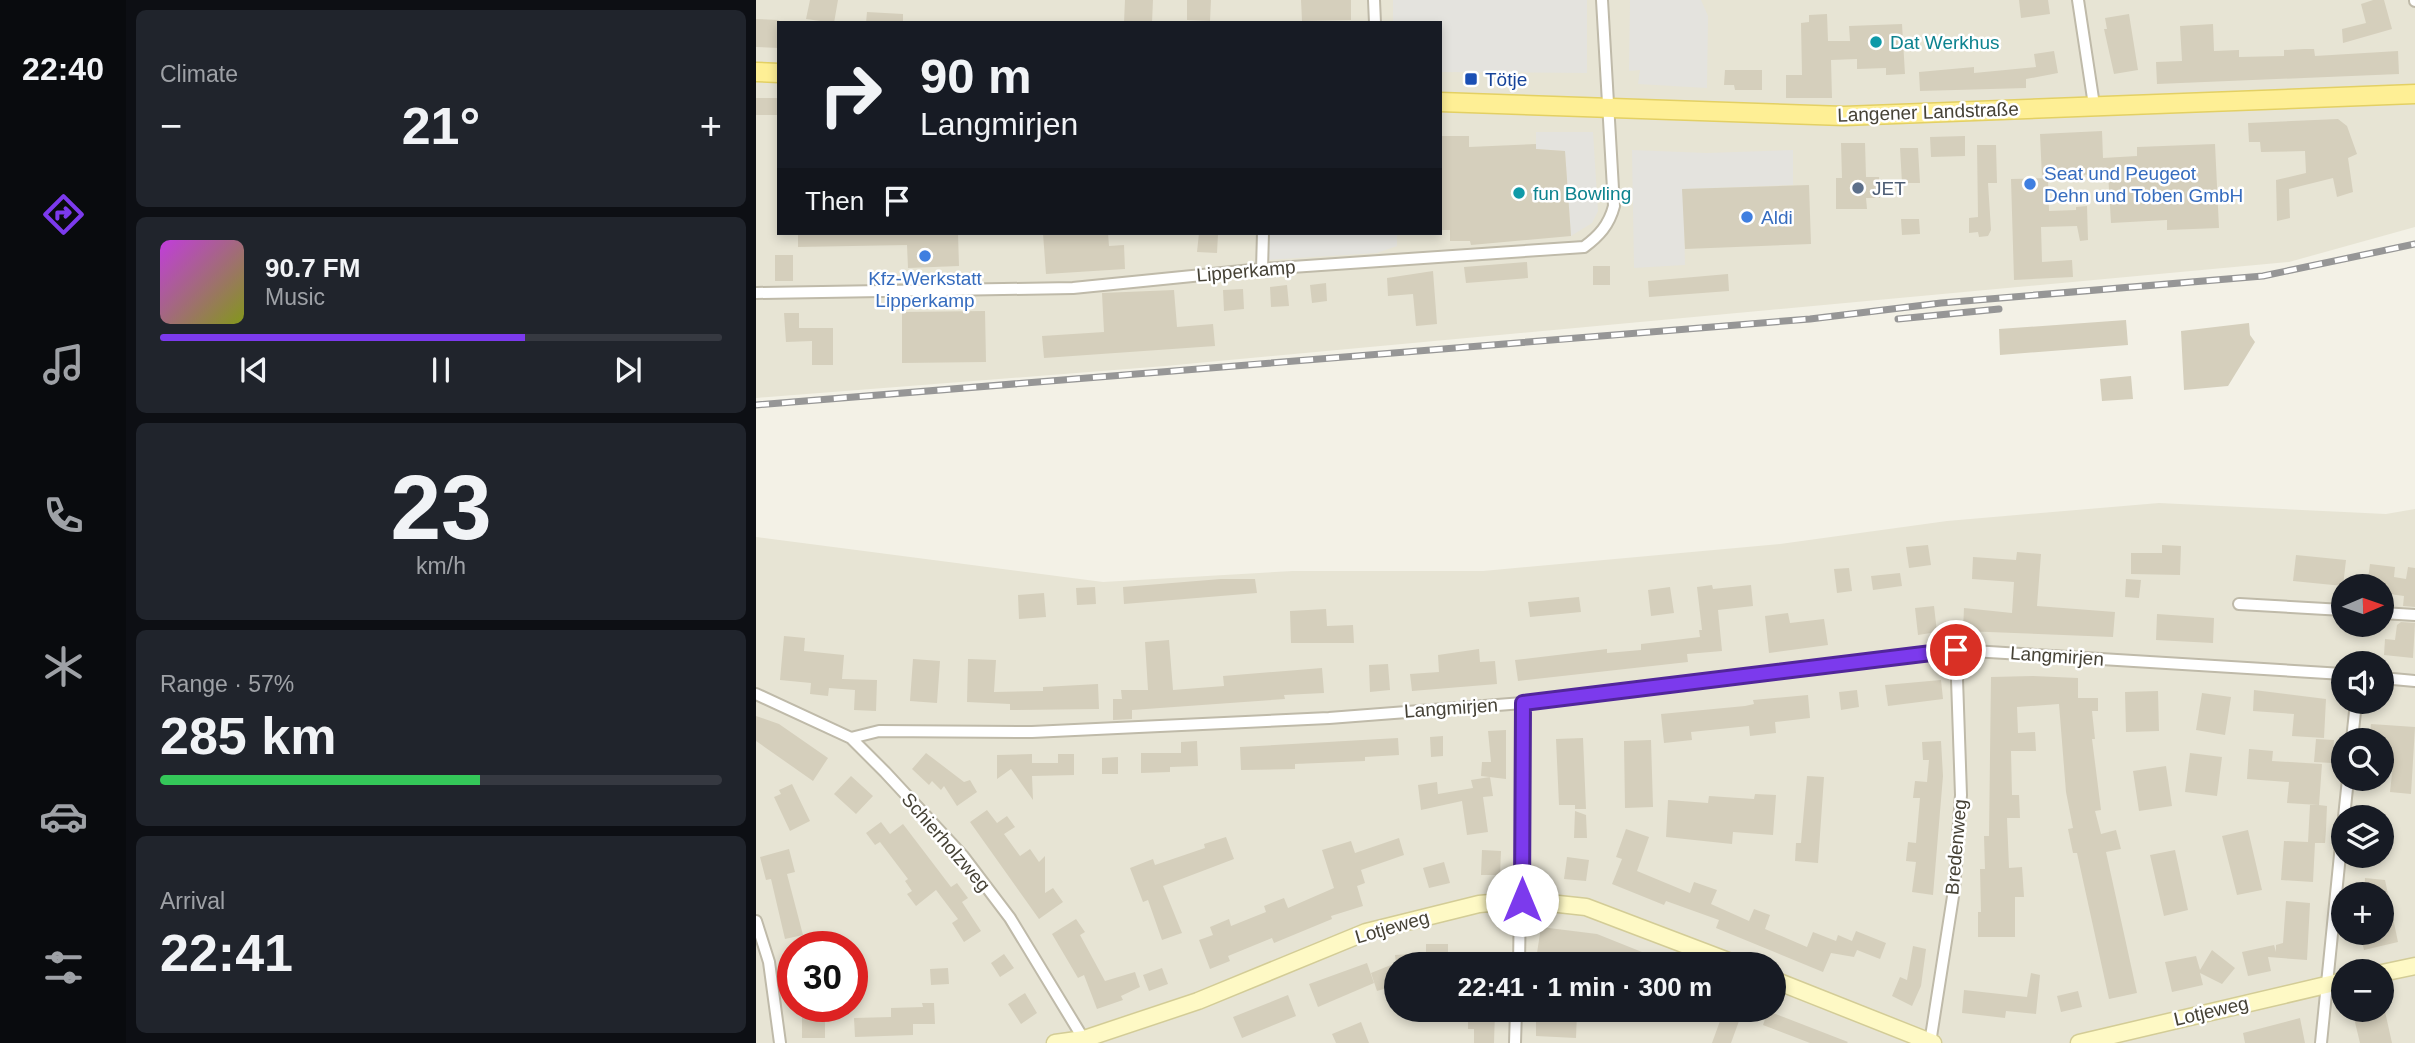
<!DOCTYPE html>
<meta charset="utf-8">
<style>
:root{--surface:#171b24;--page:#20242c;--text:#f1f3f6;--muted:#9ea1a6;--line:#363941;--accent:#7c3aed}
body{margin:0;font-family:Arial,sans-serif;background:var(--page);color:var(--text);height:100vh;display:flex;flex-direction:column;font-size:26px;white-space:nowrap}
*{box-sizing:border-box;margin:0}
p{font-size:23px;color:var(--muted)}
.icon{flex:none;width:38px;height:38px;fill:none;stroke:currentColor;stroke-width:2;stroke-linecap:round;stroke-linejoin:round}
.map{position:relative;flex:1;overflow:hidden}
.details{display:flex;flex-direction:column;gap:10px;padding:10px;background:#0d0f14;width:630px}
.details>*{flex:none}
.banner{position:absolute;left:21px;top:21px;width:665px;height:214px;border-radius:0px;box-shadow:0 4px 10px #0003;background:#171b24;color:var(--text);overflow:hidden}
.needle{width:46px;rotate:88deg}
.buttons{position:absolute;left:1575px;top:574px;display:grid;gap:14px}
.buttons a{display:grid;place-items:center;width:63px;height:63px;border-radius:50%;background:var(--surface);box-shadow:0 4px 10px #0003;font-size:35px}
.speed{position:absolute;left:21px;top:931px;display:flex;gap:14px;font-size:35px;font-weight:700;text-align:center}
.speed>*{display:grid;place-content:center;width:91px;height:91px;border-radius:50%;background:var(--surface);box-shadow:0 4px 10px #0003;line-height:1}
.speed .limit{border:10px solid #d22;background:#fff;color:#111}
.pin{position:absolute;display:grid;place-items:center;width:60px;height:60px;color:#fff;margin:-30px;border:4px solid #fff;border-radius:50%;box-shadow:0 2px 7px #0007}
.me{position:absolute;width:77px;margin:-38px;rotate:0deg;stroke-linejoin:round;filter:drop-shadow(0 0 5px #0008)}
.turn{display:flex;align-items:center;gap:24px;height:147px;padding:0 28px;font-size:32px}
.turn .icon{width:91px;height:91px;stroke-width:2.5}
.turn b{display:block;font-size:49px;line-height:60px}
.then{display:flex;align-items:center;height:66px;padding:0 28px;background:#0003;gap:14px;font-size:26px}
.big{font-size:52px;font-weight:700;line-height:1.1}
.details .tile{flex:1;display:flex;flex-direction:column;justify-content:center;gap:10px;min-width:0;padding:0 24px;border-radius:10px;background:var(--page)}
.details .dial{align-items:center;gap:0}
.dial b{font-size:91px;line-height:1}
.song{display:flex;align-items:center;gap:21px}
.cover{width:84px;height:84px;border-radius:10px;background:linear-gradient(135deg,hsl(290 70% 55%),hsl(70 70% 35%))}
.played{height:7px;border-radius:4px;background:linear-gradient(90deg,var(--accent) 65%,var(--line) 65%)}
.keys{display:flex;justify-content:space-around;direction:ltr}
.heat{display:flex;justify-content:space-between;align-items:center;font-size:38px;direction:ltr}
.charge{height:10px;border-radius:5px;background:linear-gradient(90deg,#34c759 57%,var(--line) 0)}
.trip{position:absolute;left:628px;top:952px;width:402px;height:70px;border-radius:35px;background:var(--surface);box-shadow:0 4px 10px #0003;font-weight:700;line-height:70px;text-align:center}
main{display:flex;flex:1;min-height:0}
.tabs{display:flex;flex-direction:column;width:126px;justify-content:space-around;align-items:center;background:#090b0e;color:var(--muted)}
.tabs .icon{width:49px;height:49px}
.tabs .selected{color:var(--accent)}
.tabs b{font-size:32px;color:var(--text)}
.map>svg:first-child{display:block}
</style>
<main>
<nav class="tabs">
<b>22:40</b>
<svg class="icon selected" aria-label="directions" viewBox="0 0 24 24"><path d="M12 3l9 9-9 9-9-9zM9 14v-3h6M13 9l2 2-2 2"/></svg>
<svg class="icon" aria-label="music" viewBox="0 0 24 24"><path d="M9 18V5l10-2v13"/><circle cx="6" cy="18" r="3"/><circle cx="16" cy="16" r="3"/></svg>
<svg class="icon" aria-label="phone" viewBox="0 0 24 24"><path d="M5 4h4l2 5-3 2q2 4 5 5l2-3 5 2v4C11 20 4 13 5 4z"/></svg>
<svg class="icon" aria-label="climate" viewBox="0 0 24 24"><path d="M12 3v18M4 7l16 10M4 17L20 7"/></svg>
<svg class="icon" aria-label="car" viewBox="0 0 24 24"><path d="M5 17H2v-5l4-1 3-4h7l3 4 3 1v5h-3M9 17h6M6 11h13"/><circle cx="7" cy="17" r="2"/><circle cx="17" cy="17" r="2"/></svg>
<svg class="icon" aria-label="filters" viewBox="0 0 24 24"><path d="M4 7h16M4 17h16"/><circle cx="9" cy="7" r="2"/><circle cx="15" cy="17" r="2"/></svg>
</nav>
<section class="details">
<div class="tile"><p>Climate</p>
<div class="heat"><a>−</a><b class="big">21°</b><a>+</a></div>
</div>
<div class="tile">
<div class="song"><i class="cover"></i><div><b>90.7 FM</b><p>Music</p></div></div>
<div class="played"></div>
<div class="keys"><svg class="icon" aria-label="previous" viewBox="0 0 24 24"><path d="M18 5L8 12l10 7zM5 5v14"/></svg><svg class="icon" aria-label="pause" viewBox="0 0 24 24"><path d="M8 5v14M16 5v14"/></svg><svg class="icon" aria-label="next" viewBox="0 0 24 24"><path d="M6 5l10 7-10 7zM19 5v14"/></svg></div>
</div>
<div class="tile dial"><b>23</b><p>km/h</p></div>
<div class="tile"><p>Range · 57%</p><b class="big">285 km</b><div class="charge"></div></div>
<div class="tile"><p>Arrival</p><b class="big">22:41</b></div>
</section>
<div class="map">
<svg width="1659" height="1043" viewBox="0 0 1659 1043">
<rect width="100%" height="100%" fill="#f3f1e6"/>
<path fill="#e7e4d4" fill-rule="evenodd" d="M0,0H1659V227L1533,262L409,366L0,398ZM23,23H684V233H23Z
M1403,503L1630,514L1659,509V1043H0V537L347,582L537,571H727L1024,544L1191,521ZM1587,586H1626V625H1587ZM1587,663H1626V702H1587ZM1587,740H1626V779H1587ZM1587,817H1626V856H1587ZM1587,894H1626V933H1587ZM37,947H96V1006H37ZM640,964H1018V1010H640ZM1587,971H1626V1010H1587Z"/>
<path fill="#e4e3de" d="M637,0H831V73L684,72V23H637Z
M874,0H945L952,16L951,88L882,84L884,70L873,71Z
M780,132H837L842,211L836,223L815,236L809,151L780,149Z
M876,150L951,153L1037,150V185L927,189L929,265L878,268Z
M513,233H641V246L621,253L512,260Z"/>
<path fill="#d5cfbc" d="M54,0H82L78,23L50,19Z
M369,0H397L396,23H368Z
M431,0H455L454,21L431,20Z
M545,0H595V20L546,21Z
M1263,0H1292L1294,14L1265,18Z
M1617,0H1628L1636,29L1587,43L1586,29L1610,23L1605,4Z
M111,12L147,14V23H110Z
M1071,14L1072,41H1094L1093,26L1146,24L1149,74L1130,75V68L1101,69V59L1075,60L1076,98H1030V75H1046L1045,23L1053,22V15Z
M1373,14L1382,70L1358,74L1348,29H1351L1349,18Z
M0,19L23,20V48L0,47Z
M1457,24L1458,51L1483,50V57L1528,56V50L1548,49H1558L1559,56L1642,51L1643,74L1401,84L1400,62L1426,61L1424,26Z
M1298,51L1302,73L1270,79V88L1164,91L1163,72L1218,67V73L1280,67L1278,54Z
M969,70H1006V90H979L978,85H968Z
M0,98H23V115H0Z
M1582,119L1591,126L1601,154L1592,158L1597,192L1581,197L1577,178L1533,189L1534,218L1521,221L1520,180L1550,173L1549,151L1505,152L1504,142H1493L1492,123Z
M1346,131L1347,158L1381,156V147L1459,144L1463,228L1411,230V220L1355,223L1352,173L1286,178L1284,134Z
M684,136H713V147L780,144V149L809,151L815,236L715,245L714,241H694V230H684Z
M1209,136V156L1175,157L1174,137Z
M1085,143H1109L1110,177H1123L1124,198H1110L1111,209H1080V178H1086Z
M1221,145H1240L1241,183H1232L1235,230L1232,236L1223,237L1222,232L1213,233V218L1222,217Z
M1144,148H1162L1164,183H1146Z
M1292,178L1293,211L1320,210V207L1331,206L1332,240L1324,241L1321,226L1285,227L1286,262L1316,260L1317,277L1258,280L1255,179Z
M1053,185L1055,244L929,249L926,189Z
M1145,219H1163L1164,234L1146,235Z
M42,233H202L203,266L152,268L151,245L42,247Z
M287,233H352L353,246L368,245L369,269L290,274Z
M443,233L462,234L461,253L441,252Z
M19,255H37V281H19Z
M771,262L772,278L710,283L708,267Z
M837,266H854V285H837Z
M677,271L681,324L660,326L657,294L632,296L631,278Z
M972,274L973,291L893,297L892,281Z
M570,283L571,301L556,303L554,285Z
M531,285L533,306L515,307L514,287Z
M487,289L488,309L468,311L467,290Z
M418,290L421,327L457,324L459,346L288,358L286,336L348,332L346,293Z
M229,311L230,362L146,363V312Z
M28,313H43V328H77V365H56V341L30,342Z
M1370,320L1372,345L1244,355L1243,329Z
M1493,323L1494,335L1499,342L1472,386L1428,390L1425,331Z
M1375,376L1377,399L1346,401L1344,379Z
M1172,545L1175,565L1153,568L1150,547Z
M1406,545L1425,546L1424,575L1375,574V553H1406Z
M1261,552L1285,554L1281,606L1359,612L1357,637L1207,631L1208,608L1256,613L1258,582L1216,579L1217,557L1260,560Z
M1540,555L1590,560L1587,586L1537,581Z
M1614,564L1639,567L1638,577L1650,579L1652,567L1659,568V607L1647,606L1648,596L1626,593V586H1611Z
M1093,568L1096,591L1081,593L1078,569Z
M1144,573L1146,586L1117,590L1115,576Z
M465,579H499L501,593L368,604L367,587Z
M1370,579L1385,580L1383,598L1369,597Z
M956,585L957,589L995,585L997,606L962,610L966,651L931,654L932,662L762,681L759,660L851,649V653L885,650V644L944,637L943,630H946L941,587Z
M339,587L340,604L321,605L320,588Z
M914,587L918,613L895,616L892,590Z
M288,593L290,617L263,619L262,595Z
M823,597L825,612L774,617L772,602Z
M1178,606L1181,632L1162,635L1159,608Z
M570,609L571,626L597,625L598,643H535L534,611Z
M1032,613L1034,623L1068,619L1072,645L1013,653L1009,616Z
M1401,614L1458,618L1457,643L1400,640Z
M1645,622L1659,623L1657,658L1628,655L1629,639L1639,640L1641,625Z
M28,636L49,638L48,651L88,655L86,679L121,680L120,711L98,710L99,690L73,688L72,696L54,694L55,683L24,680Z
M413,640L417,690L468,686L467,676L566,668L568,693L528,695L529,699L376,710V719L357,720V699H366L365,690H392L389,642Z
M723,649L724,662L739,661L741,684L656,691L654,674L683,672L682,655Z
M157,659L184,661L181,703L154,701Z
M212,659L240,660L238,692L287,691V687L342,684L343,709L254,710V704L211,702Z
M632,664L634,690L614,692L613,665Z
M1277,676L1322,678V698H1342V711H1336L1339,739H1336L1345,810L1339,811L1345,834L1360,830L1365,849L1350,852L1381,993L1353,999L1321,853H1317L1312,829L1317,828L1310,792L1303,704L1261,707L1262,733L1279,732L1280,751H1255L1256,795H1263L1264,818H1251L1253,868L1266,867L1268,897H1259V937H1222V912H1225L1224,869H1229L1228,836H1233L1235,677Z
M1185,680L1187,699L1132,706L1129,685Z
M1101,690L1103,707L1085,710L1083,692Z
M1498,690L1570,699L1568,738L1536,736L1538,714L1497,711Z
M1402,691L1403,731L1370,732L1369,692Z
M1446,693L1475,697L1469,735L1440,730Z
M1052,695L1054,718L1019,722L1020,733L994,736L993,726L935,732L936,740L908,743L905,714L989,706L998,704L997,700Z
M0,716L23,724L72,758L57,781L0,741Z
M1615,724L1659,727L1655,794L1634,792L1637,765H1626V740H1613Z
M750,730V779L725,776L726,762H735L732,731Z
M687,736V756L675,757L674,737Z
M642,738L643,755L609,757V761L539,764V769L485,770L484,747Z
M827,738L830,809H819V805H803L800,739Z
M1560,739L1578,740L1576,763L1558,762Z
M895,740L897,807L869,808L868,741Z
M441,741L442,766L414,767V772L385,773V753H425V742Z
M1185,741L1187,776L1177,895L1156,892L1160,862L1150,861L1152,842L1160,843L1164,798H1157L1159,781L1171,782L1173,760H1167L1166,742Z
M1493,749L1517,751L1516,761L1566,764L1563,805L1571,806L1570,830L1569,843H1559L1557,882L1525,880L1528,841L1552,842L1554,805H1562L1531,803L1533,782L1491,779Z
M170,753L208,782L214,780L221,792L201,806L188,786L185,790L176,781L173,785L156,769Z
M1434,753L1466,757L1461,796L1429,792Z
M276,754V763H302V754H318V775L276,776L277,800L255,769L241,779V755Z
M362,757V774H346V758Z
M1410,766L1416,806L1383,811L1377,771Z
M95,776L117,796L100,814L78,794Z
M1051,776L1068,777L1062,863L1039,861L1040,843H1045Z
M734,777L737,796L727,797L732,832L711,835L706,801L665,810L662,785L681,782L682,794L717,788L715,780Z
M36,784L54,821L34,831L18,797L25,794L23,790Z
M999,794L1020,795L1017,835L977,832L976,844L910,837L912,800L952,803L953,796L998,799Z
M231,810L241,823L251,816L259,827L248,834L264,856L274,849L283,862L289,856V893L297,888L307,902L283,919L214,822Z
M819,811L830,815L831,838H818Z
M125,822L134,834L147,824L195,887L201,883L212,898L206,902L225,931L208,942L196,923L202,919L180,890L160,906L151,894L156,891L149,881L152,879L124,842L119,845L110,833Z
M870,829L893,837L881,871L934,893L938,882L961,890L955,904L993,921L998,909L1014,915L1009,929L1051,947L1057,932L1080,941L1082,935L1096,941L1100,931L1130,943L1124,959L1101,950L1098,957L1075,953L1067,972L960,928L963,920L910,901L908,905L856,884L866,859L860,857Z
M1492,830L1506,890L1481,895L1466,836Z
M470,837L478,859L407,886L426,933L406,940L392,900L387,902L374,868L397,859L399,865L449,848L448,844Z
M643,838L648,855L605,870L609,883L601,886L607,906L575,916L576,919L518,943L516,938L472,956L474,961L454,969L443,940L457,935L454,927L473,919L475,926L510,912L508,906L528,898L532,908L578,888L566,850L595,841L599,853Z
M33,849L39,872L31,874L47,935L29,939L15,879L10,880L4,857Z
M726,850L745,851L744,875H725Z
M1419,850L1432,910L1408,916L1394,855Z
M811,857L833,860L830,881L808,879Z
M688,862L694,883L673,888L667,868Z
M1609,878L1629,880L1632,894H1608Z
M1530,901L1554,903L1551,960L1512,957L1515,971L1492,976L1486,952L1518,945L1520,952V945L1527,943Z
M1637,918L1642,942L1608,950L1604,933H1626V920Z
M320,919L329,932L324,935L349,981L379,972L384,987L365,996L367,1000L341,1009L328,975L322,978L296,934Z
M785,927L841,934L916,964H847L781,953Z
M670,944H692V964L640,963V983L630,984L631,988L621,991L615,973L640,963L639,955L670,953Z
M1157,946L1170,949L1165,986L1156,1006L1136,996L1144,977L1151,980Z
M1456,950L1479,968L1466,984L1444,973L1447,985L1416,992L1409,962L1440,956L1444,970Z
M248,954L258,968L244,977L235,963Z
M611,963L618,983L562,1007L553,984Z
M192,968L193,984L175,985L174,969Z
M406,968L412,984L393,991L387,975Z
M1275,973L1284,975L1280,1014L1250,1011L1249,1018L1206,1013L1208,990L1271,997Z
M1322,991L1326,1007L1305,1012L1301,996Z
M269,993L281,1013L265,1024L252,1004Z
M532,995L540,1016L486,1038L477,1017Z
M166,1003H178L179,1024H157V1035L99,1037L98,1018L135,1017V1008L167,1007Z
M1628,1007L1636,1043H1604L1597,1014Z
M780,1010L821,1012L820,1038L780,1036Z
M968,1010H987L975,1043H956Z
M1012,1011L1092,1042L1091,1043H1054L1007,1025Z
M712,1012H739L738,1043H718V1029H712Z
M46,1017H69V1038H46Z
M1544,1018L1549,1043H1489L1487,1033Z
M605,1022L613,1043H580L576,1034Z"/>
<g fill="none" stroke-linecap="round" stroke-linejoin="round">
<g stroke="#bfbaa9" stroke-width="14">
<path id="street" d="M618,0L619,23
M1322,0L1338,105
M1659,0V1
M506,269L507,233
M0,293L317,288L506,269L828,247C843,236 853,225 858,206L846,0
M1483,604L1587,610
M1626,613L1659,615
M1626,678L1659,681
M0,694L95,738L129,772L207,856L254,918L330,1043
M95,738L123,731L276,732L573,718L767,703L1200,650L1587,674
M1596,740L1600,702
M1588,817L1592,779
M0,921L13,962L24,1043
M763,964L767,703
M759,1043L760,1010
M1174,1043L1198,890L1205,795L1200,650
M1565,1043L1587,825"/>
</g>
<g stroke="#d3cc96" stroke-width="19">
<path id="secondary" d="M1626,973L1659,966
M1018,980L1177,1043
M299,1043L328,1039L442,1001L610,932L723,904L766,900L830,907L980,964
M1323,1043L1587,981"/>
</g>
<g stroke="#e3d064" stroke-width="21">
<path id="primary" d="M0,72L23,73
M684,102L1088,116L1659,94"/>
</g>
<use href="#street" stroke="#fff" stroke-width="10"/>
<use href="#secondary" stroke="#fef9c5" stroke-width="16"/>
<use href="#primary" stroke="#feef95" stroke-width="18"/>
<g stroke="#969696" stroke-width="7">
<path id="rail" d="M1142,319L1243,309
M0,405L1054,319L1185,303L1507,276L1659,244"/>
</g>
<use href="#rail" stroke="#fff" stroke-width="4.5" stroke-dasharray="13" stroke-linecap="butt"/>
</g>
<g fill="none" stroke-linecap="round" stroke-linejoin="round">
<g stroke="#51269a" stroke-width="18">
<path id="route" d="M766,900L767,703L1200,650"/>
</g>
<use href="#route" stroke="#7c3aed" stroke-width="12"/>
</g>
<g fill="#0f9aa8" stroke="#fff" stroke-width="2.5">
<circle cx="1120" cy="42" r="7"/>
<circle cx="763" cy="193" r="7"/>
</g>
<rect fill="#1a4fb4" stroke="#fff" stroke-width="2.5" x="708" y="72" width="14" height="14" rx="3.5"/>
<g fill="#3f7fe0" stroke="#fff" stroke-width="2.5">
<circle cx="1274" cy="184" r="7"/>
<circle cx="991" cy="217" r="7"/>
<circle cx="169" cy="256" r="7"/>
</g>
<circle fill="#5c6f8a" stroke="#fff" stroke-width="2.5" cx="1102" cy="188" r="7"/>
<g text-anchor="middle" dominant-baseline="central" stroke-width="5" stroke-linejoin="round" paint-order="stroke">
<g font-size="19" fill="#0d838f" stroke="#fff" text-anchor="start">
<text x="1134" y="42">Dat Werkhus</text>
<text x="777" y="193">fun Bowling</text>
</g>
<g font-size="19" fill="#164399" stroke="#fff" text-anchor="start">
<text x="729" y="79">Tötje</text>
</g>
<g font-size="19" fill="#464236" stroke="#fff">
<text transform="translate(1172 112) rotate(-2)">Langener Landstraße</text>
<text transform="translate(490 271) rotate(-5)">Lipperkamp</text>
<text transform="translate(1301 656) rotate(4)">Langmirjen</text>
<text transform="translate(695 708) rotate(-4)">Langmirjen</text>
<text transform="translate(190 842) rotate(49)">Schierholzweg</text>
<text transform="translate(1200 847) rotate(-85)">Bredenweg</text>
<text transform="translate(636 927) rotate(-16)">Lotjeweg</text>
<text transform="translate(1455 1011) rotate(-13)">Lotjeweg</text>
</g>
<g font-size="19" fill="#366cbe" stroke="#fff" text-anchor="start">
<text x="1288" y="173">Seat und Peugeot<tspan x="1288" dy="22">Dehn und Toben GmbH</tspan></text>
<text x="1005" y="217">Aldi</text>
<text x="169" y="278" text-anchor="middle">Kfz-Werkstatt<tspan x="169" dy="22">Lipperkamp</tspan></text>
</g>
<g font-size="19" fill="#4e5e75" stroke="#fff" text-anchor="start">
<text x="1116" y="188">JET</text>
</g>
</g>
</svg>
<div class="buttons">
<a><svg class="needle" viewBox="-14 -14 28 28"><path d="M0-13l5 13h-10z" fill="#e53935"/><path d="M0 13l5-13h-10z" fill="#9ea1a6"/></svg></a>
<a><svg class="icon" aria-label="sound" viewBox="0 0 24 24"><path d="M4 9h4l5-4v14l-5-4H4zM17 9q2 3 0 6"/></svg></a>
<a><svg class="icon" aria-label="search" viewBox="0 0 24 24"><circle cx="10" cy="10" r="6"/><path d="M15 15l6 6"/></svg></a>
<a><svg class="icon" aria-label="layers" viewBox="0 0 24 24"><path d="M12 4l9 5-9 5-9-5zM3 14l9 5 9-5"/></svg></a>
<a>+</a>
<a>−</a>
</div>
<div class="speed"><div class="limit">30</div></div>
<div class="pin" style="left:1200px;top:650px;background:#d93025"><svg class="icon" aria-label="arrive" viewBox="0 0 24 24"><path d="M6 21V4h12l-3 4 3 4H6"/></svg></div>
<svg class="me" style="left:766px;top:900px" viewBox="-20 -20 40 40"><circle r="19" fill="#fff"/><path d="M0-13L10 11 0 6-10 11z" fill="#7c3aed"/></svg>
<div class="trip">22:41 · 1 min · 300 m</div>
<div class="banner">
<div class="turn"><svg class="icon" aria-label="right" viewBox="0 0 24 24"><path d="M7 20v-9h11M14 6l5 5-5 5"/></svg><div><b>90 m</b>Langmirjen</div></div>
<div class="then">Then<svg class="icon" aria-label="arrive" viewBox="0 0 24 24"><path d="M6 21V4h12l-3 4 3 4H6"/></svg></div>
</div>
</div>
</main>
